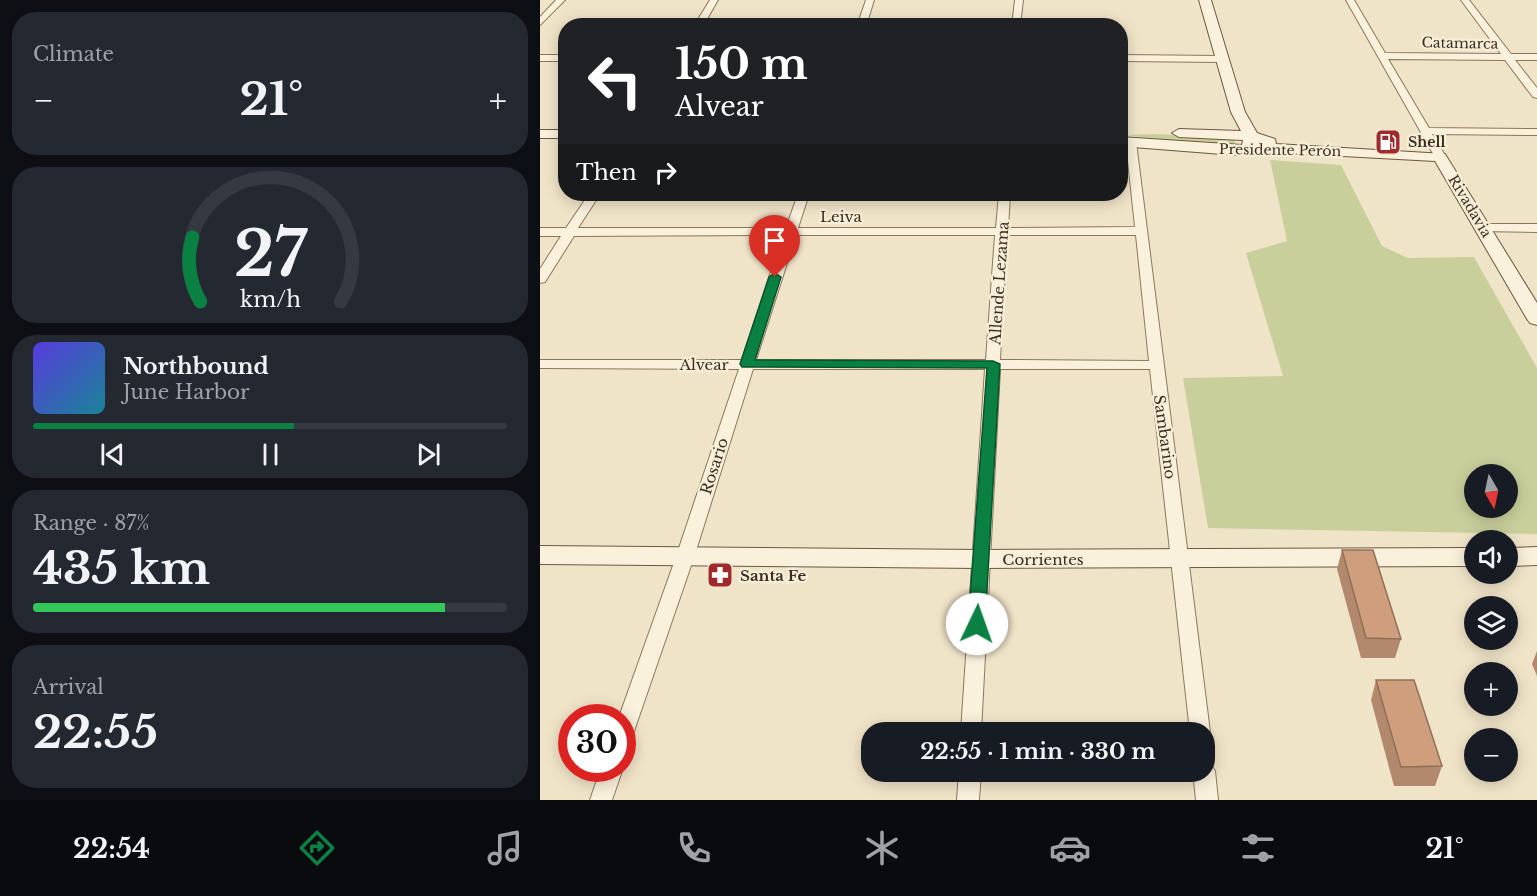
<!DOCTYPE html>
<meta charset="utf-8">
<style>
:root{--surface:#171b24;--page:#242831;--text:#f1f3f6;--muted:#9ea1a6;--line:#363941;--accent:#0b8043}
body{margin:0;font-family:"Libre Baskerville",serif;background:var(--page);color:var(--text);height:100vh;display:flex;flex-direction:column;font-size:22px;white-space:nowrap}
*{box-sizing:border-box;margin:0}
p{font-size:20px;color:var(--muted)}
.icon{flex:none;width:33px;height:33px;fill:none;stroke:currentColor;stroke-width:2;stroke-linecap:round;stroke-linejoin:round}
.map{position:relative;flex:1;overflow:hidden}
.drawer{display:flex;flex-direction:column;gap:12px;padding:12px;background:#0d0f14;width:540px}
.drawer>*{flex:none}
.hud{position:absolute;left:18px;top:18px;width:570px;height:183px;border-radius:24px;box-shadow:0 3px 15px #0003;background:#202124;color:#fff;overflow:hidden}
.needle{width:39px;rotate:171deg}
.controls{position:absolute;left:924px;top:464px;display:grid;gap:12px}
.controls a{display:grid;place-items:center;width:54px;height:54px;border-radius:50%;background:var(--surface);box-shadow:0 3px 15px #0003;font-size:30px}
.speed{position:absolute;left:18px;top:704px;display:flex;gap:12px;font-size:30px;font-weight:700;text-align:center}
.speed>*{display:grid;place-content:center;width:78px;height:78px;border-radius:50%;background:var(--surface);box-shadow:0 3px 15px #0003;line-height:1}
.speed .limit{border:9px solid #d22;background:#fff;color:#111}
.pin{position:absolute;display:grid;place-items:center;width:51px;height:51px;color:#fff;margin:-62px -26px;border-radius:50% 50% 50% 0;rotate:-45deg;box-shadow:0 0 6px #0007}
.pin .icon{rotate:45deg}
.me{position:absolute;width:66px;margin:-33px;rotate:3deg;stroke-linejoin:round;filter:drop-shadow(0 0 4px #0008)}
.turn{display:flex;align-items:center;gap:21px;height:126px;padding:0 18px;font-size:27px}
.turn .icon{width:78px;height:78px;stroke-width:2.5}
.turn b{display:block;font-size:42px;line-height:51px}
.then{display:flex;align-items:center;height:57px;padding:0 18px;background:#0003;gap:12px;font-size:22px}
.big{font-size:45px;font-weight:700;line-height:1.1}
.drawer .card{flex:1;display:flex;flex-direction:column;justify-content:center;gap:9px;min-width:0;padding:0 21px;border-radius:24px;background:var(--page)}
.drawer .dial{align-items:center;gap:0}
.dial svg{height:156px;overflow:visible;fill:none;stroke:var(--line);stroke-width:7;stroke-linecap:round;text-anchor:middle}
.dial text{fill:var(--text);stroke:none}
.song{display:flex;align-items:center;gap:18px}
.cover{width:72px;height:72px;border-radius:9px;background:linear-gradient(135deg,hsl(250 70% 55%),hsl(190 70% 35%))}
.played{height:6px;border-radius:3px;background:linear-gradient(90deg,var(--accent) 55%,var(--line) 55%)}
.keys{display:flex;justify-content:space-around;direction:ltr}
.heat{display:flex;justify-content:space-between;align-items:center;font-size:33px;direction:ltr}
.charge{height:9px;border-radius:4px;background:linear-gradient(90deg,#34c759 87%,var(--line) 0)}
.trip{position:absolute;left:321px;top:722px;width:354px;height:60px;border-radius:24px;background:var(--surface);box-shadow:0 3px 15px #0003;font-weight:700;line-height:60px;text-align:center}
.menu{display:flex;height:96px;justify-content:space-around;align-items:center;background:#090b0e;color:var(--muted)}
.menu .icon{width:42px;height:42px}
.menu .current{color:var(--accent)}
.menu b{font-size:27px;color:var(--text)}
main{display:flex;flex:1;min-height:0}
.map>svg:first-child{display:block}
</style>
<main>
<section class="drawer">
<div class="card"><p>Climate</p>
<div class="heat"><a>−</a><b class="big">21°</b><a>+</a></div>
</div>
<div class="card dial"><svg viewBox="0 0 100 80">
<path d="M14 69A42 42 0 1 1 86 69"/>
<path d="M14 69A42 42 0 0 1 10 36" stroke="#0b8043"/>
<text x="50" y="56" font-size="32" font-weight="700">27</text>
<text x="50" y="72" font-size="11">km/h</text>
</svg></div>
<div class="card">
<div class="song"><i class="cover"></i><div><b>Northbound</b><p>June Harbor</p></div></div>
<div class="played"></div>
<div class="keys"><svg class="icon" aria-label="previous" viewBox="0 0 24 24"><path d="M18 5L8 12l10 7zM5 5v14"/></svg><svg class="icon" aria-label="pause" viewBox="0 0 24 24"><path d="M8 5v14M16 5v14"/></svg><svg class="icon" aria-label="next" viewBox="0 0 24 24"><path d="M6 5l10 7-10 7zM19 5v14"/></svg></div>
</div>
<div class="card"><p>Range · 87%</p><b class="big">435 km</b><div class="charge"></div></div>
<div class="card"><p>Arrival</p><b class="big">22:55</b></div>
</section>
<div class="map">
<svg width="997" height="800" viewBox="0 0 997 800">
<rect width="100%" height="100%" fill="#f0e4c8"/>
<path fill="#c9cf9b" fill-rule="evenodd" d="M613,134L695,137V146L624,141L587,135Z
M730,160L801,165L842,246L868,258L934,257L997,368V534L668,528L643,378L743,376L706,253L747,241ZM934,474H968V507H934Z"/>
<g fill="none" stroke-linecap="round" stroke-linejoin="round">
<g stroke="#8d765c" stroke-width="2">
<path id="street" d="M16,0H25L0,25V17Z
M170,0H178L163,26H154Z
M326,0H334L326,26H317Z
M475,0H483L480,26H472Z
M806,0H814L845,53L961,54L921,0H929L971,54H997V60H975L997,88V98L993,97L965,60L848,59L889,128L997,129V135L892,134L906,157L904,159H896Z
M0,55H26V61H0Z
M580,55L681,56L686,59L681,62L580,61Z
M591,139L596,142L670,732L667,738L664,739V732H650L610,369H460L441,732H421L445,369H213L154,557L92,737L89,743L82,745V717H79L136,557L199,369L0,368V360H202L243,235L34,236L5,282L0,283V269L21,236H0V228H26L49,194H60L38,228H246L258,194H269L258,228H456L459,194H470L468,228L595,227L586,142ZM256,235H455L446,360H216ZM467,235H596L609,361L460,360Z
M943,224H997V232L939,231L937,228Z
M664,762L671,765L675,771L678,800H656L653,771H664Z
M61,768H83L72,800H50Z
M419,771H441L439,800H417Z"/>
</g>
<g stroke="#6f573f" stroke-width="2">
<path id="secondary" d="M659,0H671L705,112L717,133L735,139L736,144L905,154L997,303V325L990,323L987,319L895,161L747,153L695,155L580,146V137L702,145L703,140L639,137L632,133L639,129L701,131L691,112Z
M0,130H26V138H0Z
M0,546L440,550L934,548V566L440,568L0,564Z
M997,547V565L968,566V548Z"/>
</g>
<path stroke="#8d765c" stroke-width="2" stroke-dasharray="3 2" stroke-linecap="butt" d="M237,20H313"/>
<use href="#street" fill="#faf1dc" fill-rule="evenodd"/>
<use href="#secondary" fill="#faf1dc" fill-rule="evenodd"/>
</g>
<path fill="#b2896c" d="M802,550L861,639L855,658H821L797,569Z
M997,651V676L992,664Z
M836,680L902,766L895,786H854L831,700Z"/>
<path fill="#cf9f7d" stroke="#916f58" stroke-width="1.5" d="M802,550H833L861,639L826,638Z
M836,680H874L902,766L861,767Z"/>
<path fill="#0b8043" stroke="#07532c" stroke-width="1.5" d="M235,273L241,277L215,360L453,361L460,364L445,624L443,628L437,630L431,628L428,624L447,368L202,367L200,364L229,277Z"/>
<defs>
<g id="fuel-square" transform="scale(1.35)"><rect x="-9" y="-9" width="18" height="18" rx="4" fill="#9e2a2b" stroke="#f7eed8"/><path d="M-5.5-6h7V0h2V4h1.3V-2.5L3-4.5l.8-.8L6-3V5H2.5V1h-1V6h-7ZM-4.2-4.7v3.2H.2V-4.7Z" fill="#fff"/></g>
<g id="pharmacy-square" transform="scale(1.35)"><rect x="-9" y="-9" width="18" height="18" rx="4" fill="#9e2a2b" stroke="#f7eed8"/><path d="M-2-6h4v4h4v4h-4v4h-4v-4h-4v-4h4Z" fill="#fff"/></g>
</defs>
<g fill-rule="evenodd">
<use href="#fuel-square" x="848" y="142"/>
<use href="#pharmacy-square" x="180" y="575"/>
</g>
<g text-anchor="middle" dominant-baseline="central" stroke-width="4.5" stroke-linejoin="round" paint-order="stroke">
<g font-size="14" fill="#3d2e20" stroke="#f7eed8">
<text transform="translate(920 43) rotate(1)">Catamarca</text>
<text transform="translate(740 150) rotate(1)">Presidente Perón</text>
<text transform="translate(930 206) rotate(59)">Rivadavia</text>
</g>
<g font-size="14" font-weight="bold" fill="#3d2e20" stroke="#f7eed8" text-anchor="start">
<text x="868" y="142">Shell</text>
</g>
<g font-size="15" fill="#3d2e20" stroke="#f7eed8">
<text x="301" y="216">Leiva</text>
<text transform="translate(459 283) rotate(-86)">Allende Lezama</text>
<text x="164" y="364">Alvear</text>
<text transform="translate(625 437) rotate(82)">Sambarino</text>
<text transform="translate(174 466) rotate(-72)">Rosario</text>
<text x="503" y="559">Corrientes</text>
</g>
<g font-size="15" font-weight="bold" fill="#3d2e20" stroke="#f7eed8" text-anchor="start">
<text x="200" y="575">Santa Fe</text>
</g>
</g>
</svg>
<div class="controls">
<a><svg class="needle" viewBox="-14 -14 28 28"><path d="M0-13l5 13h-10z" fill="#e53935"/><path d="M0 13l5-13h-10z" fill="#9ea1a6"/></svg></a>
<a><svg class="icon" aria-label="sound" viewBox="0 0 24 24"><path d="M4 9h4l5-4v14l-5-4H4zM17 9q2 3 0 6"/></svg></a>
<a><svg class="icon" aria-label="layers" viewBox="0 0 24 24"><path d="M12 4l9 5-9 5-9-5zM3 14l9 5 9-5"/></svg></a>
<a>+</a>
<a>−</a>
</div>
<div class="speed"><div class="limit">30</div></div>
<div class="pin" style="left:235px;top:277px;background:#d93025"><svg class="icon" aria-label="arrive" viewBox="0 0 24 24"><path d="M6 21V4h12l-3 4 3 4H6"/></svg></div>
<svg class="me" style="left:437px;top:624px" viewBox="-20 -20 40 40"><circle r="19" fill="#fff"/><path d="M0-13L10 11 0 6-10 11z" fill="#0b8043"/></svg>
<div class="trip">22:55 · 1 min · 330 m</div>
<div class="hud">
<div class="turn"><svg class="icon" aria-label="left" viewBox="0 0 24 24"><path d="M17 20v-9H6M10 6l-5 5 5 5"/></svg><div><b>150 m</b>Alvear</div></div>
<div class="then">Then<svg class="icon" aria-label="right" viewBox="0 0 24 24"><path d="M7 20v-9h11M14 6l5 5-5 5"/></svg></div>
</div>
</div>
</main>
<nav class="menu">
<b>22:54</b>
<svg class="icon current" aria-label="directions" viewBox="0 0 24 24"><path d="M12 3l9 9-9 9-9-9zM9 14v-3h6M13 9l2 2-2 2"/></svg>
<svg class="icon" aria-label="music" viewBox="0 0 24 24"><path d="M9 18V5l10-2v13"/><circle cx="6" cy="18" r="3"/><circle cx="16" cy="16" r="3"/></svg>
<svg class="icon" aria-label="phone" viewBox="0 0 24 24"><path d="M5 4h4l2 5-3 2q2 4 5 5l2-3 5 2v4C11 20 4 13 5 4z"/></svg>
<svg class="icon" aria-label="climate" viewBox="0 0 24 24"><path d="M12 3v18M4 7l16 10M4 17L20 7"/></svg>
<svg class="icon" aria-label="car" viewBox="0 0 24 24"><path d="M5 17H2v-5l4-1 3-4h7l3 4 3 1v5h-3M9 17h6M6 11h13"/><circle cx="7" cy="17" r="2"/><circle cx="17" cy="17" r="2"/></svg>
<svg class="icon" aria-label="filters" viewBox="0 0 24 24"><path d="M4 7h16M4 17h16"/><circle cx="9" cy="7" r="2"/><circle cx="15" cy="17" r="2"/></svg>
<b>21°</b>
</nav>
